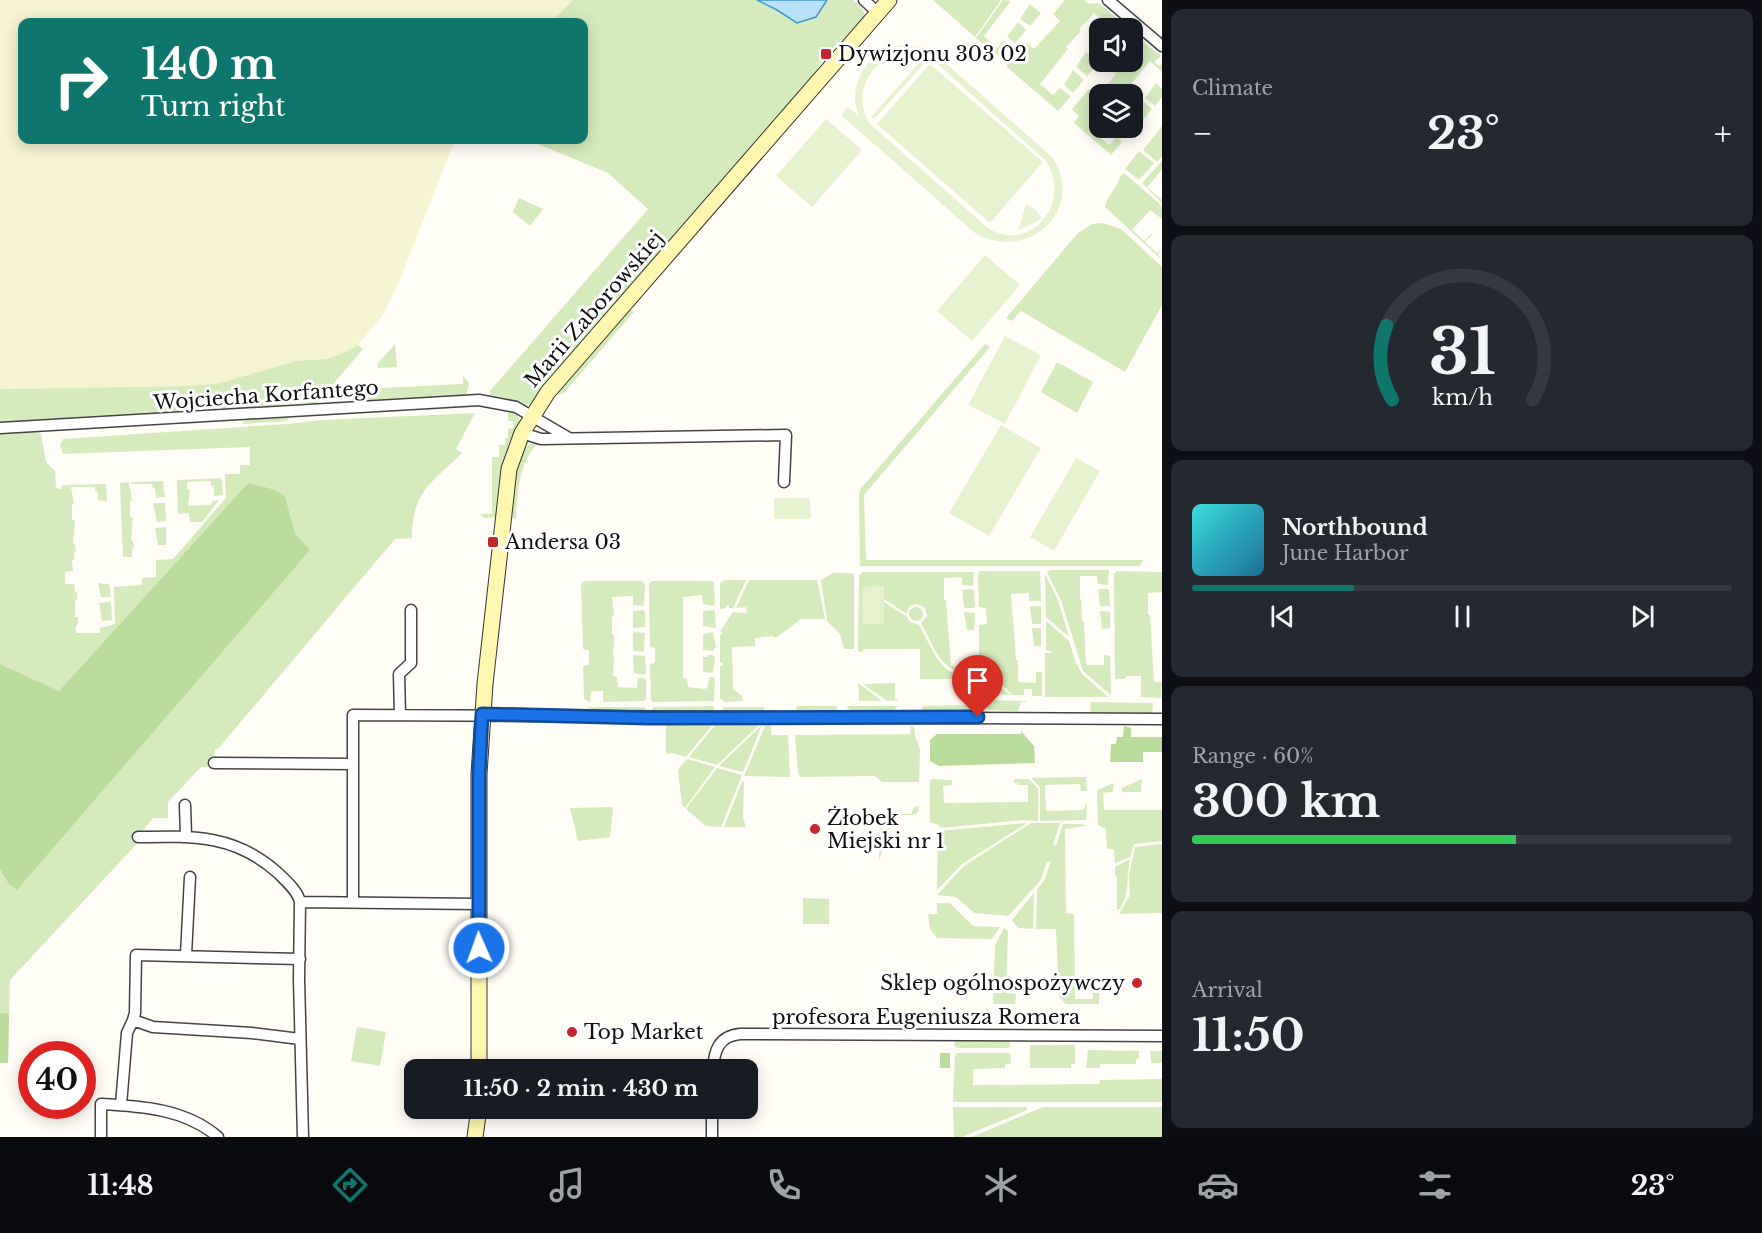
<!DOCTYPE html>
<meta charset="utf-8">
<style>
:root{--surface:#171b24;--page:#242831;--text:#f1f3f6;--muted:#9ea1a6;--line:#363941;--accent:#0f766e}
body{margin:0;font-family:"Libre Baskerville",serif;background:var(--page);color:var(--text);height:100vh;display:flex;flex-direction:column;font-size:22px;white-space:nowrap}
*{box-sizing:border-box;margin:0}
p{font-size:20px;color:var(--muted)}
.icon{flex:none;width:33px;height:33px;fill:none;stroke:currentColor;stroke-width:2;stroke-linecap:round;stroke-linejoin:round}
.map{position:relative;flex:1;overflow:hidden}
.side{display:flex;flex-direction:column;gap:9px;padding:9px;background:#0d0f14;width:600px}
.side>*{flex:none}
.banner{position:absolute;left:18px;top:18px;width:570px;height:126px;border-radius:12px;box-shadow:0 3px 15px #0003;background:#0f766e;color:#fff;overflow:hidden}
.controls{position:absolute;left:1089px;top:18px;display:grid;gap:12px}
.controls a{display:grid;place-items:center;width:54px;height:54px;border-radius:12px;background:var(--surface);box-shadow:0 3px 15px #0003;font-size:30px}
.speed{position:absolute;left:18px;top:1041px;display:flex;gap:12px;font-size:30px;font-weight:700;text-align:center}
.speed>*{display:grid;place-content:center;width:78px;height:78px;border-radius:50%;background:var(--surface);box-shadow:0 3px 15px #0003;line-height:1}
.speed .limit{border:9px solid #d22;background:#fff;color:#111}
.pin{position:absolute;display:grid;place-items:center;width:51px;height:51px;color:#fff;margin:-62px -26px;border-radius:50% 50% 50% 0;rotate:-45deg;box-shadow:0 0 6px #0007}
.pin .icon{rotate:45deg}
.me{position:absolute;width:66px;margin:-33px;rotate:358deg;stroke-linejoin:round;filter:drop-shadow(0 0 4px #0008)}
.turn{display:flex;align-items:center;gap:21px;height:126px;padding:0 24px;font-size:27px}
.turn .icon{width:78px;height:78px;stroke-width:2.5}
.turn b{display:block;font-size:42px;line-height:51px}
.big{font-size:45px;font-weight:700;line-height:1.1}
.side .widget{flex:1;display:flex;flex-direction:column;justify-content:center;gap:9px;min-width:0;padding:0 21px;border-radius:12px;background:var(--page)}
.side .dial{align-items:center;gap:0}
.dial svg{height:156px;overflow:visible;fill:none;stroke:var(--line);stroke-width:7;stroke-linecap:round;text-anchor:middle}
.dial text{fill:var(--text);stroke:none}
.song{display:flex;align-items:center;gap:18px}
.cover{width:72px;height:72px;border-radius:9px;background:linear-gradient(135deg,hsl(180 70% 55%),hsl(200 70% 35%))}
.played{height:6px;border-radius:3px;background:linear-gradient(90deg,var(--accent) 30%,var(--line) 30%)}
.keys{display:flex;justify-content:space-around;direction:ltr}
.heat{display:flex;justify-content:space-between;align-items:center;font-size:33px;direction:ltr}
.charge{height:9px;border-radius:4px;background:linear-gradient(90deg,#34c759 60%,var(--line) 0)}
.trip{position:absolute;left:404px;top:1059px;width:354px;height:60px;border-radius:12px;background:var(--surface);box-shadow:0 3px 15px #0003;font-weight:700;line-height:60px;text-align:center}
.tabs{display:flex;height:96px;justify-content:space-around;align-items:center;background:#090b0e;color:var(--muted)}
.tabs .icon{width:42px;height:42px}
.tabs .selected{color:var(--accent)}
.tabs b{font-size:27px;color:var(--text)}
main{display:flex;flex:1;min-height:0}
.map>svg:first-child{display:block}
</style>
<main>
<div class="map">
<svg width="1162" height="1137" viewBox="0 0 1162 1137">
<rect width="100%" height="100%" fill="#fffdf5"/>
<path fill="#f6f3d4" d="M0,0H573L551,22H22V140H455L399,282L383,315L358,345L341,354L325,359L296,361L220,383L194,386L0,389Z"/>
<path fill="#d5ebbd" d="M573,0H853C860,6 867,11 864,21C839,42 822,54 809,85L531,404L526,406L490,395V391L648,209L608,173L528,140H584V22H551Z
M933,0H1001L975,37Z
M1003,0L1011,1L984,36L997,48L1004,40L1011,46L1001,58L976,38Z
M1065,0H1084L1089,4L1099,3L1128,28H1105L1108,24L1094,13L1079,29L1081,31L1066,47L1068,49L1040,84L1053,95L1060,88L1071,96L1058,111L1006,66L1027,43L1034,49L1060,21L1053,14Z
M1030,4L1041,13L1030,26L1020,19Z
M1018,22L1026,30L1015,43L1007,37Z
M1135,35L1161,56L1154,62L1159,66L1162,63V72L1150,61L1123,94H1100L1099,127L1095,133L1109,145L1117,137L1122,142L1111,155L1074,123L1079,116L1072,109L1089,89L1097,96L1116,74L1109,66L1113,62H1132L1133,38Z
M1086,52L1099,63L1087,76L1076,67Z
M1073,70L1084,80L1073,93L1064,85Z
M1156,83L1162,89V97L1155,106L1145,98Z
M1143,101L1152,109L1140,123L1133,116Z
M1162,126V156L1157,162L1143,150Z
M1139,151L1154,163L1139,180L1125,169Z
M1162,161V170L1147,187L1162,200V203L1142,183Z
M1124,173L1162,206V219L1150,210L1132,230L1144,241L1151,234L1152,235L1145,242L1157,253L1162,248L1158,254L1162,260L1105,207C1107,195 1118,188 1120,176Z
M519,198L543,209L530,226L513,212Z
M1102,223L1121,229L1162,267V305L1125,372L1021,311L1012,321L1006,318L1078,233L1092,224Z
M628,308L634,312L563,394L558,395L555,392Z
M395,344L397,367L378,368L377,364Z
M985,344L990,347L864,495L866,560H1143L1140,566H860L859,494L861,488Z
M358,345L363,349L317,403H293L246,409L0,424V389L194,386L220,383L296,361L325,359L341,354Z
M1057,362L1093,382L1077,413L1041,392Z
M463,376L469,383L466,396L362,401L361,389L463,384Z
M480,406L500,408L498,410L480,407L321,414L300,418L320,413Z
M508,411L517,415L520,421L504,461L497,517L485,518L480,514H492V457H499V445H505V438H508V429L514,428L513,421H508Z
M475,413L456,449L462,453C432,483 412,491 412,538L395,539L218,749H215L213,767H201L168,802V818H153L141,833L145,835L10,980L8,1063H0V869L8,883L310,550L295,533L285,496L248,483L59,691L0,664V433L36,431L41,434L46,462L55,471L56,488L62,489V485L106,484L107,501L98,500V492L95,491V487H71L74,504H72V520H75L73,543L75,544L76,552H74V560H72L73,571L65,572V584H74L75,592H77V600L75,601V617H78V625H76V633H100V628L115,624L114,587L142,585V578L156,577V560L173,559L226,498L225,474H240V465H250V447L63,454L60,445L63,439L287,424L322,420Z
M289,417L287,421L242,424L246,419Z
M540,442C519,459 517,494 516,519L509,517C511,500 513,464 523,450C527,445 533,443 540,442Z
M220,478L222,481L223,495L214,496V486H211V481L187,482V489L190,490L188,506L211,505L212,501L219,500L202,522H190L189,513L178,514L177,480Z
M163,481L165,497L156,498L155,489L153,488L152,484H131V482Z
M129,482L132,501H130V517H133L131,540L133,541L134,548L132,549V557H123L120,483Z
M153,503H165L166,521L157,522Z
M166,527V545H158L155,528Z
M1050,570H1109L1108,585L1098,584L1097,576H1080V599H1081L1082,621H1084L1086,665H1104V655L1110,656L1111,695L1083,671L1061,600L1047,572Z
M980,571H1040L1041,601H1029V593L1011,594L1016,660H1018V682L1036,683V672H1042V696H1032V689H1024V695H1013L979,665V660H984V657H979V625L987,624L986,608L979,607L978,575Z
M1117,571L1162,572V592L1148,593V615H1150L1154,682H1162L1161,698L1141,697V676H1127L1124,679H1115L1114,574Z
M862,572H974L973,586L962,585V577L944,578V600H946L951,666L968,667L969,656H973L974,674C941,675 935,648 921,623L927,616L925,608C917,602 908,603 907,614L884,599V586V624V602L906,616L910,622L919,625C934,651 939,677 973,677L975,679H920V649H863V652L858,651L859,576Z
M833,573H849L854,574V649H844L840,634L827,621L821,580Z
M1045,574L1058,600L1069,637L1046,617Z
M727,580H746L733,608H729V605H726V608L720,609V583L722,581Z
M749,580H817L825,619H801L776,638L773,636L755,638V646L732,647L733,689L742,696L743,701L725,702L720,698V666H723V663L720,662V635H722V632L720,631L733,612L747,613L746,607L736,608Z
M584,581H642L645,584L644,606L633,605V596L612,597L614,616L612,617V635H614L613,658H614L613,676L617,677L618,687L637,688L638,678H644L646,680V699L644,701L603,702V691H591L590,702L584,699L583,666L589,665V650L583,649L581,584Z
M652,581H712L714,583L715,603L713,606L703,604L702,595L683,597V678L687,679L688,687L705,689L708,686L709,677H713L715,679L714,701L653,702L651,700L650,664L655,663V648L650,647L649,584Z
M98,583L109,584L111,597H101Z
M972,589L974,590L975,606L973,608H964L962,590Z
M1098,589H1109L1110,606H1100Z
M111,602L112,620L102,621L99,603Z
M1030,606H1041V624H1032Z
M909 614a7 7 0 1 1 14 0a7 7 0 1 1-14 0Z
M643,610L645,612V627L633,628V611Z
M713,610L715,611L716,628L703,626V611Z
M1100,611L1110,612V628L1102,629Z
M964,612L975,613L974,630H967Z
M1046,621L1069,641L1076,663L1082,674L1108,697H1045V653H1051L1052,651L1046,650Z
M1032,628H1041V646H1034Z
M633,632L645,633L644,652L633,651Z
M713,632L716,647L713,651L703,650V634Z
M633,655L645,656L646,673L644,675L634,673Z
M708,655H713L715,658L713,673L703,672V657H708Z
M980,669L1010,695L993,694L992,684H983L982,694Z
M858,683L882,701H859Z
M895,683V698L899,700L887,701L863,684Z
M987,700L1026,701V702H1021L1018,711L989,710L983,706L982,702Z
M1091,702L1153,703L1152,713L1090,714Z
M974,705L971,710L921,711L923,706Z
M713,706L716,712L651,713L653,707Z
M796,706H835L838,707L834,711L797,712Z
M846,706H898L893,711H851Z
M586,707H644L647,713H604Z
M724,707H764V712H721Z
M666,724H713L686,757L673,753L666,754Z
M716,724H760L717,765L689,757Z
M766,724H771V735H788L790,777L744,776Z
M762,725L743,772L719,766Z
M911,726L914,727L915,736L920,749L919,782H882L875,776L801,777L798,774L795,735L910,734Z
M687,759L715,767L685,808L682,805L678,770Z
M717,768L742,775L721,827L706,826L686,809Z
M1086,777L1087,791H1081L1080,784L1045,785L1046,811L1083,810L1087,803L1086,820L1040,821V787L1031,778Z
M932,779L952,780V785L943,786L944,803L1028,802V785H1018L1017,783H1014V779H1029L1038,789V821L1022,820L940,828L939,825L930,822V781Z
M1142,779L1141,792H1122V788Z
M742,782H744L743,818L746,827H724Z
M1114,783L1113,792L1103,793L1104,810H1162V841L1134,844L1130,857L1115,863L1114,849H1107L1106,829L1098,825L1097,790Z
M919,806L918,812L912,815H902L896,820L889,830L879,861L880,814H911L914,807Z
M613,807L610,837L578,841L570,808Z
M1027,823L962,864L937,890L938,831Z
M1031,823H1060L1053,845L1056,846L1063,824H1081L1086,826L1065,829L1066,913L1074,914L1075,999H1093V989H1099V1004H1066L1059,997L1056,929H1036L1037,890L1045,879L1051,861L1047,862L1040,881L1008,916L974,913L956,897L937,895L964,866Z
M1162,844V913L1119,914L1130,895L1129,875L1135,847Z
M1130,859C1126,878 1130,892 1120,909L1107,911L1117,909V876L1115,875V867Z
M1034,893L1033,929L1018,928L1012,920Z
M803,898L829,899V924H803Z
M937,903H950L973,926L1000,927L992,939L937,938L930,929L928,914H937Z
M1004,928L1008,931L1006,993L1016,994L1015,1004H993L995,945Z
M357,1027L386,1032L380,1066L351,1061Z
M955,1039L1010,1040V1046L1008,1048H957L954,1046Z
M1030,1045H1075V1064H1071V1068H1030Z
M1088,1050L1139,1051V1059H1136V1064H1100V1068H1086Z
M1150,1051H1162V1063H1151Z
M957,1053H1010L1011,1064H1005V1068L973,1069V1085L1099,1084L1100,1080L1162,1079V1102H953L955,1055Z
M953,1107H1027V1110L962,1137H954Z
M1043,1107H1162V1137H972Z"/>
<path fill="#b9dc9c" d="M248,483L272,489L285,496L295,533L310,550L17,890L8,883L0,869V664L59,691Z
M1124,726L1131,728V737H1162V752H1143V762H1110L1111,744H1116L1117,737H1123Z
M1021,731L1034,746L1035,763L939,766L930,761V740L937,734H1021Z
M0,1013L9,1014L8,1063H0Z
M940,1053H950V1068H940Z"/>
<path fill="#e6f2cf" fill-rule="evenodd" d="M903,45L920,47L933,52L1052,157C1087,211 1027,263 975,233L841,115L848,107L859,116C845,84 870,49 903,45ZM904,53L922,55L933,60L1045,160C1073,200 1033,254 989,229L870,124C851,94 870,58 904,53Z
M921,61L924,64L874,119L871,117Z
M930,64L1043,162L990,223L877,124Z
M826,119L862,150L812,207L776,176Z
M1026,204L1036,210L1042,219L1019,230L1017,228L1020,226Z
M985,255L1020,285L972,341L937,311Z
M1005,336L1041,355L1005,424L968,405Z
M1001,425L1041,448L989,536L949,513Z
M1076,458L1100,471L1054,551L1030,537Z
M774,498H810L811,519H774Z
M884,586V624H862L863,587Z"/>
<path fill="#b9e0f7" stroke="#3f96cf" stroke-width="1.5" d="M757,0H827L816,17L797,23L777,10Z"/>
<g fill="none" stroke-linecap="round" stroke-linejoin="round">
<g stroke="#444" stroke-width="13">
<path id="street" d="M864,0L878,13
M1108,0L1162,46
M0,428L479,400L516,407L569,438
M522,433L541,439L786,435L784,482
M400,714L399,674L411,663V610
M214,763L353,764
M185,805L186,836
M138,837C192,836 235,834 278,873C286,881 298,891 300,902L299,979L303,1137
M300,902L478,904
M353,902V715L1162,719
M186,955L190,877
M133,1020L135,1013L136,955L300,959
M713,1070C714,1050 719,1036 740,1034L1162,1036
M121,1105L127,1033L133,1020L153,1027L252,1033L300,1039
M101,1137V1104C141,1106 186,1109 218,1137
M712,1137V1108"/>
</g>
<g stroke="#333" stroke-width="17">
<path id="secondary" d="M479,1070V774L485,684L509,469L522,433L548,392L889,0
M475,1137L479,1108"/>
</g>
<use href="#street" stroke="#fff" stroke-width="10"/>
<use href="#secondary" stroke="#fff6b0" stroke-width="15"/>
</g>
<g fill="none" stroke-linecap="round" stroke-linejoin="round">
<g stroke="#114b97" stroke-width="15">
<path id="route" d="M479,948V774L482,714L650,718L978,717"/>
</g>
<use href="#route" stroke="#1a73e8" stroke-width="10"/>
</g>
<g fill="#c4262e" stroke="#fff" stroke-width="2">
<rect x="820" y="48" width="12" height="12" rx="3"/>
<rect x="487" y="536" width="12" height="12" rx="3"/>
<circle cx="815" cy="829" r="6"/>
<circle cx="1137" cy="983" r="6"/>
<circle cx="572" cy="1032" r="6"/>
</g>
<g text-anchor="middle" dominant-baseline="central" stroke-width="6" stroke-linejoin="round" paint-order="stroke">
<g font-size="20" fill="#111" stroke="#fff" text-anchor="start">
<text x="838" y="54">Dywizjonu 303 02</text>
<text x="505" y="542">Andersa 03</text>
<text x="827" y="818">Żłobek<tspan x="827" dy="23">Miejski nr 1</tspan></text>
<text x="1125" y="983" text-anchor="end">Sklep ogólnospożywczy</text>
<text x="584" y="1032">Top Market</text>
</g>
<g font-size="20" fill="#111" stroke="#fff">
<text transform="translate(594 309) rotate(-49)">Marii Zaborowskiej</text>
<text transform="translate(266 395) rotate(-4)">Wojciecha Korfantego</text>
<text x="926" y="1017">profesora Eugeniusza Romera</text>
</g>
</g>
</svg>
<div class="controls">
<a><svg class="icon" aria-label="sound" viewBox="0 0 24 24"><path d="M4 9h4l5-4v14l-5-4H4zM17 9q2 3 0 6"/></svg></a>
<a><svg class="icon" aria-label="layers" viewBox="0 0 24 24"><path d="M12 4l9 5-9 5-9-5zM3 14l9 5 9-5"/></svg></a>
</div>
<div class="speed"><div class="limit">40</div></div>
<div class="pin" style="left:978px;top:717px;background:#d93025"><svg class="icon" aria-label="arrive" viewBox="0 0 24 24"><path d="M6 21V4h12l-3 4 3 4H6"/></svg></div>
<svg class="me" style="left:479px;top:948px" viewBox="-20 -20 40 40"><circle r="17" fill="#1a73e8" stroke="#fff" stroke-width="3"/><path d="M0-11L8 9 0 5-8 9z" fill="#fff"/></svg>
<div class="trip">11:50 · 2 min · 430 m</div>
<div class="banner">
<div class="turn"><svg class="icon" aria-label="right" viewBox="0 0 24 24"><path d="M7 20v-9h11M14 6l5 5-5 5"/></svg><div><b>140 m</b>Turn right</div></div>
</div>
</div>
<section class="side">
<div class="widget"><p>Climate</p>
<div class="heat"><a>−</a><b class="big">23°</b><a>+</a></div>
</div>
<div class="widget dial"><svg viewBox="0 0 100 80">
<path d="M14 69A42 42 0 1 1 86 69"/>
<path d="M14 69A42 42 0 0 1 11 31" stroke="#0f766e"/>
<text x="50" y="56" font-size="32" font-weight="700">31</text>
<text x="50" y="72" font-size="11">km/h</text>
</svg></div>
<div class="widget">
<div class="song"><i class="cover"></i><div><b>Northbound</b><p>June Harbor</p></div></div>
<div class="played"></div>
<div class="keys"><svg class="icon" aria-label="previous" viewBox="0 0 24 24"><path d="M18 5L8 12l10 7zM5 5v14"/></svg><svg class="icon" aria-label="pause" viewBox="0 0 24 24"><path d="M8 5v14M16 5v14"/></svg><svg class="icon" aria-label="next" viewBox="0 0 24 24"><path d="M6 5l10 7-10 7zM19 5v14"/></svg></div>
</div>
<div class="widget"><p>Range · 60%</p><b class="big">300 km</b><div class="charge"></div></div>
<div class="widget"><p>Arrival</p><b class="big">11:50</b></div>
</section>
</main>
<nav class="tabs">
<b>11:48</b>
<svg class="icon selected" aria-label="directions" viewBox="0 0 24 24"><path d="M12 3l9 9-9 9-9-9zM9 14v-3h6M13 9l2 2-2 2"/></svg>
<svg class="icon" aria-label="music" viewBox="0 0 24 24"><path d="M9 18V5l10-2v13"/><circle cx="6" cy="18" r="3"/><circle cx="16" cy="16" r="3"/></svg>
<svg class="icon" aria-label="phone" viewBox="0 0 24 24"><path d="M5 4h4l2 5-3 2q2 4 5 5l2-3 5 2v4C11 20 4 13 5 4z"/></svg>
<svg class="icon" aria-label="climate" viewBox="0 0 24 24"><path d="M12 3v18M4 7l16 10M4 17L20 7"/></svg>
<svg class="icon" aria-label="car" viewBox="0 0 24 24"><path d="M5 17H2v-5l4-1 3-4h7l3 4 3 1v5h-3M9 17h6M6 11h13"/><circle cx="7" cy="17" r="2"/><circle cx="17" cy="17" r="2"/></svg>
<svg class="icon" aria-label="filters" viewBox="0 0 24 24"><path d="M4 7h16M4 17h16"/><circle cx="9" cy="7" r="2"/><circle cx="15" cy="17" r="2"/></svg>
<b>23°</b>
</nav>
